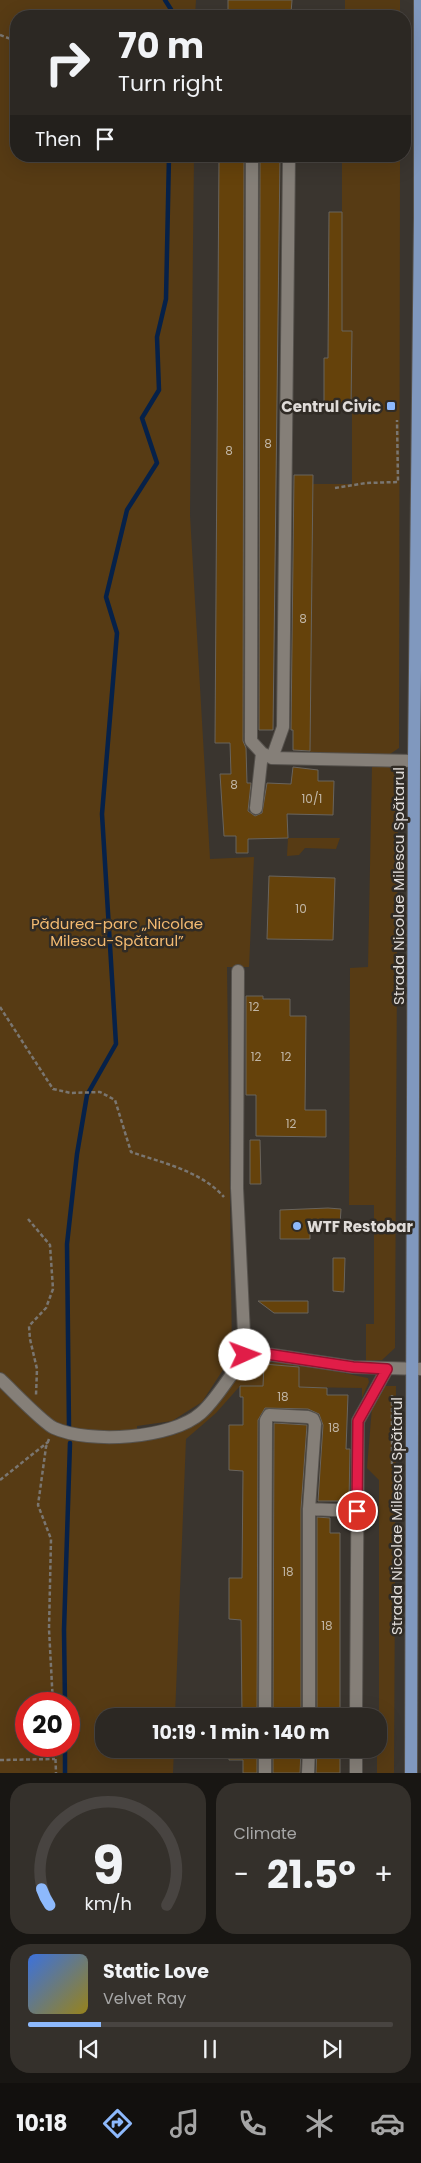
<!DOCTYPE html>
<meta charset="utf-8">
<style>
:root{--surface:#2c2823;--page:#34302b;--text:#f1f3f6;--muted:#a6a6a6;--line:#484441;--accent:#8db9fc}
body{margin:0;font-family:Poppins,sans-serif;background:var(--page);color:var(--text);height:100vh;display:flex;flex-direction:column;font-size:19px;white-space:nowrap}
*{box-sizing:border-box;margin:0}
p{font-size:16px;color:var(--muted)}
.icon{flex:none;width:28px;height:28px;fill:none;stroke:currentColor;stroke-width:2;stroke-linecap:round;stroke-linejoin:round}
.map{position:relative;height:1773px;overflow:hidden}
.panel{display:flex;flex-direction:column;gap:10px;padding:10px;background:#181613;flex:1}
.panel>*{flex:none}
.guide{position:absolute;left:10px;top:10px;width:401px;height:152px;border-radius:20px;box-shadow:0 5px 20px #0002,0 0 0 1px var(--line);background:#2c2823;color:var(--text);overflow:hidden}
.speed{position:absolute;left:15px;top:1692px;display:flex;gap:10px;font-size:25px;font-weight:700;text-align:center}
.speed>*{display:grid;place-content:center;width:65px;height:65px;border-radius:50%;background:var(--surface);box-shadow:0 5px 20px #0002,0 0 0 1px var(--line);line-height:1}
.speed .limit{border:8px solid #d22;background:#fff;color:#111}
.pin{position:absolute;display:grid;place-items:center;width:42px;height:42px;color:#fff;margin:-21px;border:2px solid #fff;border-radius:50%;box-shadow:0 1px 5px #0007}
.me{position:absolute;width:55px;margin:-28px;rotate:88deg;stroke-linejoin:round;filter:drop-shadow(0 0 4px #0008)}
.turn{display:flex;align-items:center;gap:18px;height:105px;padding:0 25px;font-size:22px}
.turn .icon{width:65px;height:65px;stroke-width:2.5}
.turn b{display:block;font-size:35px;line-height:42px}
.then{display:flex;align-items:center;height:48px;padding:0 25px;background:#0003;gap:10px;font-size:19px}
.big{font-size:38px;font-weight:700;line-height:1.1}
.panel .tile{flex:1;display:flex;flex-direction:column;justify-content:center;gap:8px;min-width:0;padding:0 18px;border-radius:20px;background:var(--page)}
.panel .dial{align-items:center;gap:0}
.dial svg{height:130px;overflow:visible;fill:none;stroke:var(--line);stroke-width:7;stroke-linecap:round;text-anchor:middle}
.dial text{fill:var(--text);stroke:none}
.song{display:flex;align-items:center;gap:15px}
.cover{width:60px;height:60px;border-radius:8px;background:linear-gradient(135deg,hsl(220 70% 55%),hsl(50 70% 35%))}
.played{height:5px;border-radius:2px;background:linear-gradient(90deg,var(--accent) 20%,var(--line) 20%)}
.keys{display:flex;justify-content:space-around;direction:ltr}
.heat{display:flex;justify-content:space-between;align-items:center;font-size:28px;direction:ltr}
.panel .tiles{flex:1;display:grid;gap:10px;grid-template-columns:1fr 1fr}
.tile:last-child{grid-column:span 2}
.trip{position:absolute;left:95px;top:1708px;width:292px;height:50px;border-radius:20px;background:var(--surface);box-shadow:0 5px 20px #0002,0 0 0 1px var(--line);font-weight:700;line-height:50px;text-align:center}
.tab-bar{display:flex;height:80px;justify-content:space-around;align-items:center;background:#12100e;color:var(--muted)}
.tab-bar .icon{width:35px;height:35px}
.tab-bar .selected{color:var(--accent)}
.tab-bar b{font-size:22px;color:var(--text)}
.map>svg:first-child{display:block}
</style>
<div class="map">
<svg width="421" height="1773" viewBox="0 0 421 1773">
<rect width="100%" height="100%" fill="#3a352f"/>
<path fill="#573b14" fill-rule="evenodd" d="M0,0H196L195,16H16V156H194L190,515L210,859L254,857L249,967H227L232,1356L202,1402L172,1421L137,1426V1442C187,1436 195,1428 226,1390C233,1382 240,1371 250,1366C274,1355 342,1373 368,1378L369,1382L362,1398V1388L240,1386L216,1413L186,1439L175,1716H104V1749H174L173,1773H0ZM26,1704H69V1746H26Z
M345,0H400V16H341V11H345Z
M342,156H400L399,748L390,754L381,755L310,754L313,484H352V331H342Z
M372,766H387L398,774L395,1348L382,1360L366,1361V1324H374V1205H349L350,968L368,967Z
M288,838H340L336,849L305,848L299,855L287,856Z
M384,1386H396L394,1773H377V1749H379V1480L367,1468L372,1407Z"/>
<g fill="none" stroke-linecap="round" stroke-linejoin="round">
<path stroke="#062149" stroke-width="4.5" d="M165,0L172,11V16
M69,1427L67,1244L77,1154L87,1095L116,1044L102,814L117,633L106,597L127,510L157,463L142,418L159,390L157,337L166,299L169,156
M65,1704L64,1630L70,1443
M65,1746V1773"/>
</g>
<path fill="#65420b" stroke="#69645d" d="M228,0H292L291,13L228,11Z
M219,156H244L243,741L246,748L247,783H251L248,811L255,816L262,813L267,783L291,784L293,767L318,770V781H334L333,815L287,814L288,838L248,839V853H236V836H224L220,774H231L230,743H215Z
M260,156H280L273,730H259Z
M329,212H342V331H352L351,409H324V358H328Z
M294,475H313L310,751L293,750V730H291Z
M269,876L335,878L333,940L267,939Z
M246,996H263V999H290V1016H306L305,1110H326V1137L256,1136V1095H246Z
M250,1140H260L261,1184H250Z
M328,1208L341,1209L340,1225L310,1224V1239H280V1210Z
M333,1258H345L344,1292L333,1291Z
M258,1301H308V1313H274Z
M264,1364L299,1367V1387L327,1388V1395H348L346,1449H350L349,1501H318L323,1425L319,1414L308,1409L265,1408L258,1420L257,1716H242L241,1620L229,1619V1578H242L243,1471L229,1470V1425H243V1397H240V1386H263Z
M274,1423L307,1425L301,1509V1716H273Z
M317,1517L330,1518V1533H340V1716H317Z
M229,1749H257V1773H243V1760H229Z
M273,1749H301L300,1773H273Z
M317,1749H340V1773H316Z"/>
<g fill="none" stroke-linecap="round" stroke-linejoin="round">
<g stroke="#56524d" stroke-width="14">
<path id="minor" d="M252,156L251,741L262,753L272,758L414,761
M272,758L283,727L289,156
M256,808L262,753
M238,971L237,1188L245,1355
M0,1379C11,1389 43,1423 54,1428C89,1444 172,1439 201,1413C217,1399 232,1373 245,1355L260,1353L353,1367L421,1369
M309,1509L357,1511
M265,1716L266,1420L269,1415L308,1417L313,1419L315,1424L309,1509V1716
M356,1716L358,1421L387,1369
M265,1773V1749
M308,1773L309,1749
M356,1773V1749"/>
</g>
<g stroke="#56524d" stroke-width="14">
<path id="major" d="M411,1773L414,761L420,217V0"/>
</g>
<path stroke="#7a7671" stroke-width="2.5" stroke-dasharray="4 2.5" stroke-linecap="butt" d="M0,35L16,41
M335,488L366,483L398,482L397,420
M0,1007L53,1089L71,1093L100,1092L115,1100L131,1152C163,1163 201,1171 224,1197
M28,1219L50,1245L53,1289L46,1308L29,1326L30,1339L37,1369L36,1395
M49,1439L46,1447L38,1505L51,1539L49,1629L53,1704
M392,1464V1393
M0,1480L48,1442
M55,1746L56,1773
M0,1760L55,1759"/>
<use href="#minor" stroke="#857f78" stroke-width="12"/>
<use href="#major" stroke="#8098be" stroke-width="12"/>
</g>
<g fill="none" stroke-linecap="round" stroke-linejoin="round">
<g stroke="#92132f" stroke-width="12">
<path id="route" d="M245,1355L260,1353L353,1367L387,1369L358,1421L357,1511"/>
</g>
<use href="#route" stroke="#e11d48" stroke-width="9"/>
</g>
<g fill="#8db9fc" stroke="#302b25" stroke-width="2">
<rect x="386" y="401" width="10" height="10" rx="2.5"/>
<circle cx="297" cy="1226" r="5"/>
</g>
<g text-anchor="middle" dominant-baseline="central" stroke-width="5" stroke-linejoin="round" paint-order="stroke">
<g font-size="12" fill="#c1b6a6">
<text x="268" y="443">8</text>
<text x="229" y="450">8</text>
<text x="303" y="618">8</text>
<text x="234" y="784">8</text>
<text x="312" y="798">10/1</text>
<text x="301" y="908">10</text>
<text x="254" y="1006">12</text>
<text x="256" y="1056">12</text>
<text x="286" y="1056">12</text>
<text x="291" y="1123">12</text>
<text x="283" y="1396">18</text>
<text x="334" y="1427">18</text>
<text x="288" y="1571">18</text>
<text x="327" y="1625">18</text>
</g>
<g font-size="15" font-weight="bold" fill="#e0dcd9" stroke="#302b25" text-anchor="end">
<text x="381" y="406">Centrul Civic</text>
<text x="307" y="1226" text-anchor="start">WTF Restobar</text>
</g>
<g font-size="15" fill="#e0dcd9" stroke="#302b25">
<text transform="translate(398 886) rotate(-90)">Strada Nicolae Milescu Spătarul</text>
<text transform="translate(396 1516) rotate(-90)">Strada Nicolae Milescu Spătarul</text>
</g>
<g font-size="15" fill="#f3ba71" stroke="#302b25">
<text x="117" y="923">Pădurea-parc „Nicolae<tspan x="117" dy="17">Milescu-Spătarul”</tspan></text>
</g>
</g>
</svg>
<div class="speed"><div class="limit">20</div></div>
<div class="pin" style="left:357px;top:1511px;background:#d93025"><svg class="icon" aria-label="arrive" viewBox="0 0 24 24"><path d="M6 21V4h12l-3 4 3 4H6"/></svg></div>
<svg class="me" style="left:245px;top:1355px" viewBox="-20 -20 40 40"><circle r="19" fill="#fff"/><path d="M0-13L10 11 0 6-10 11z" fill="#e11d48"/></svg>
<div class="trip">10:19 · 1 min · 140 m</div>
<div class="guide">
<div class="turn"><svg class="icon" aria-label="right" viewBox="0 0 24 24"><path d="M7 20v-9h11M14 6l5 5-5 5"/></svg><div><b>70 m</b>Turn right</div></div>
<div class="then">Then<svg class="icon" aria-label="arrive" viewBox="0 0 24 24"><path d="M6 21V4h12l-3 4 3 4H6"/></svg></div>
</div>
</div>
<section class="panel">
<div class="tiles">
<div class="tile dial"><svg viewBox="0 0 100 80">
<path d="M14 69A42 42 0 1 1 86 69"/>
<path d="M14 69A42 42 0 0 1 9 59" stroke="#8db9fc"/>
<text x="50" y="56" font-size="32" font-weight="700">9</text>
<text x="50" y="72" font-size="11">km/h</text>
</svg></div>
<div class="tile"><p>Climate</p>
<div class="heat"><a>−</a><b class="big">21.5°</b><a>+</a></div>
</div>
<div class="tile">
<div class="song"><i class="cover"></i><div><b>Static Love</b><p>Velvet Ray</p></div></div>
<div class="played"></div>
<div class="keys"><svg class="icon" aria-label="previous" viewBox="0 0 24 24"><path d="M18 5L8 12l10 7zM5 5v14"/></svg><svg class="icon" aria-label="pause" viewBox="0 0 24 24"><path d="M8 5v14M16 5v14"/></svg><svg class="icon" aria-label="next" viewBox="0 0 24 24"><path d="M6 5l10 7-10 7zM19 5v14"/></svg></div>
</div>
</div>
</section>
<nav class="tab-bar">
<b>10:18</b>
<svg class="icon selected" aria-label="directions" viewBox="0 0 24 24"><path d="M12 3l9 9-9 9-9-9zM9 14v-3h6M13 9l2 2-2 2"/></svg>
<svg class="icon" aria-label="music" viewBox="0 0 24 24"><path d="M9 18V5l10-2v13"/><circle cx="6" cy="18" r="3"/><circle cx="16" cy="16" r="3"/></svg>
<svg class="icon" aria-label="phone" viewBox="0 0 24 24"><path d="M5 4h4l2 5-3 2q2 4 5 5l2-3 5 2v4C11 20 4 13 5 4z"/></svg>
<svg class="icon" aria-label="climate" viewBox="0 0 24 24"><path d="M12 3v18M4 7l16 10M4 17L20 7"/></svg>
<svg class="icon" aria-label="car" viewBox="0 0 24 24"><path d="M5 17H2v-5l4-1 3-4h7l3 4 3 1v5h-3M9 17h6M6 11h13"/><circle cx="7" cy="17" r="2"/><circle cx="17" cy="17" r="2"/></svg>
</nav>
